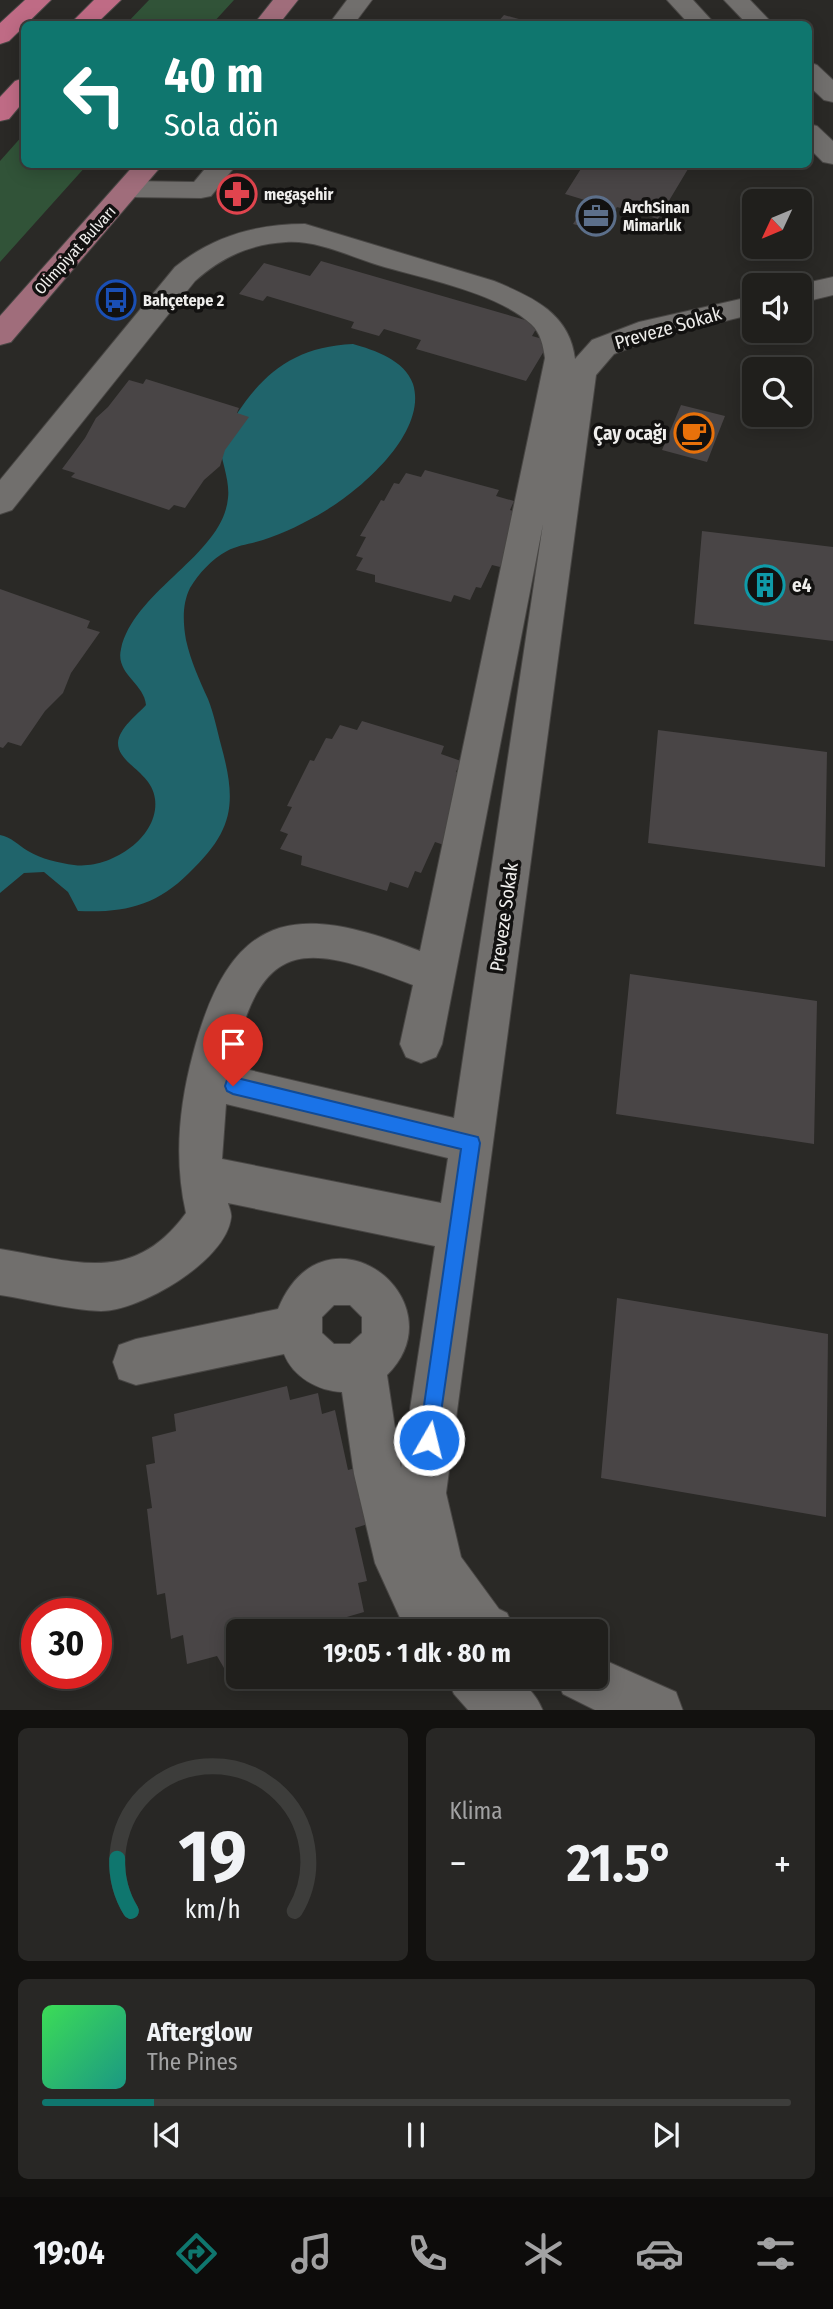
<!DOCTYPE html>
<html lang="tr">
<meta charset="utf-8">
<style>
:root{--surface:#201f1c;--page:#282725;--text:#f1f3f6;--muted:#a2a2a3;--line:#3d3d3b;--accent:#0f766e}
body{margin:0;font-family:"Fira Sans Condensed",sans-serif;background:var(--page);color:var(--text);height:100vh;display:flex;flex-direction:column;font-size:26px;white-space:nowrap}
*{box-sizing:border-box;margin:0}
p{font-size:23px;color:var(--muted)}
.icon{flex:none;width:38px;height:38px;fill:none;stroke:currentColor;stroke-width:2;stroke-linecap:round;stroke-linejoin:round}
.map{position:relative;height:1710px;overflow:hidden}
.sheet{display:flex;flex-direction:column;gap:18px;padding:18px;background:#12110f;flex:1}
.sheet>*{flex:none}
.banner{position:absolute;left:21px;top:21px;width:791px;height:147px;border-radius:10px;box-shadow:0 4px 18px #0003,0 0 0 2px var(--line);background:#0f766e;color:#fff;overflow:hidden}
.needle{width:46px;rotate:226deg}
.controls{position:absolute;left:742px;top:189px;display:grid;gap:14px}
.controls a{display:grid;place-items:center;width:70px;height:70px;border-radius:10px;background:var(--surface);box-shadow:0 4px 18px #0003,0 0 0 2px var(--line);font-size:35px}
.speed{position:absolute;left:21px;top:1598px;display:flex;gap:14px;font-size:35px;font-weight:700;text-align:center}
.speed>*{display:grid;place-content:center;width:91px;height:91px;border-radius:50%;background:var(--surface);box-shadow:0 4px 18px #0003,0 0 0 2px var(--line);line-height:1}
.speed .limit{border:10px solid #d22;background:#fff;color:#111}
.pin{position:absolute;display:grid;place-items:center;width:60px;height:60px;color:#fff;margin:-72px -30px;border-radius:50% 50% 50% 0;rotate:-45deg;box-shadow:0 0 7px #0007}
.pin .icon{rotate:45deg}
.me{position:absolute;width:77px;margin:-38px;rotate:8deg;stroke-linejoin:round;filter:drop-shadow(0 0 5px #0008)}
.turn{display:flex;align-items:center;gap:24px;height:147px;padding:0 28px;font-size:32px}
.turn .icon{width:91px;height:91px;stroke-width:2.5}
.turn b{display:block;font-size:49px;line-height:60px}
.big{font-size:52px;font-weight:700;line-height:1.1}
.sheet .widget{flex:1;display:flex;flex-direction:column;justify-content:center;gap:10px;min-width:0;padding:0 24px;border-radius:10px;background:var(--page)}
.sheet .dial{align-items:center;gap:0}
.dial svg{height:182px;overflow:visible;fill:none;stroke:var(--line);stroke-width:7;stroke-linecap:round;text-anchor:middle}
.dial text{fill:var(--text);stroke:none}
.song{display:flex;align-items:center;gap:21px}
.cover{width:84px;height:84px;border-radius:10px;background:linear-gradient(135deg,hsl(130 70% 55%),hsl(170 70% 35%))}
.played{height:7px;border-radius:4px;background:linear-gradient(90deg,var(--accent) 15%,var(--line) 15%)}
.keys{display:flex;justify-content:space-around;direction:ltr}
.heat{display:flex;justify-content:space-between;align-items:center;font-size:38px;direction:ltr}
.sheet .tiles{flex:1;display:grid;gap:18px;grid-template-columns:1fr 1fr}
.widget:last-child{grid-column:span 2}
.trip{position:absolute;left:226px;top:1619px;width:382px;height:70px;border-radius:10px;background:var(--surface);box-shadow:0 4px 18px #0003,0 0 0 2px var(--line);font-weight:700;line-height:70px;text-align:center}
.tabs{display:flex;height:112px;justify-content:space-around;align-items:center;background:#0d0c0b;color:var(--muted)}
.tabs .icon{width:49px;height:49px}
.tabs .current{color:var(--accent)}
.tabs b{font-size:32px;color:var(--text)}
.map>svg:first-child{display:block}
</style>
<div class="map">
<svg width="833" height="1711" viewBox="0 0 833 1711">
<rect width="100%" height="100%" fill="#2a2926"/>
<path fill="#315338" d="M149,0H234L212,24H126Z
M24,134V164L87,165L0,262V161Z"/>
<path fill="#20646b" d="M353,344C374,350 405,360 413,384C428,432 361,490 325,511C305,523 284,533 263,540C251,544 238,545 227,551C212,559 199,573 190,588C182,604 183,623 186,640C191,662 199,679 208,699C214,714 217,730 221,745C237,803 234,830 189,873C156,906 124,913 78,911L68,892L44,872L24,873L0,893V835C11,837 18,845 28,851C41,859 59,863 74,865C109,870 160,838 155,799C152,772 118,764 118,743C119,728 137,715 146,705C144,683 115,674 121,649C134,590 223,555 228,498C230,482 222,461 219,445C250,386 283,347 353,344Z"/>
<path fill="#494546" d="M504,15L537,24H496Z
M584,164H691L658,219L617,207L602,232L573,224L588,201L565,194Z
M321,261L539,324L532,336L550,341L526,381L416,349L421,340L384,329L379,336L351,328L354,322L267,296L263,301L239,294L264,263L310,276Z
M146,379L239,408L237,413L249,417L225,450L220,466L204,480L185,508L174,505L169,510L71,477L75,473L62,469L85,438L96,418L108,407L129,380L143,384Z
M681,405L725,416L707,462L662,450Z
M425,470L499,490L496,496L514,501L510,510L519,513L506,540L512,541L500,567L492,565L481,588L476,587L470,600L454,595L451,602L375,582V575L356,570L363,558L356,556L366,537L360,536L381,500L384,501L394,483L399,484L406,473L421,477Z
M702,531L833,547V641L694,624Z
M0,589L90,621L87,628L100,632L71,673L63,693L45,711L21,746L8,742L3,748L0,747Z
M362,721L444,746L441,754L461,761L456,772L466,776L444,845L435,842L421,873L415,871L408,888L390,882L387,891L301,865L302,856L280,849L288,834L280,831L292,807L287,806L310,760L314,761L326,738L332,739L340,725L357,730Z
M658,730L827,752L825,867L648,843Z
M630,974L817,1001L814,1144L616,1114Z
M617,1298L828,1334L826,1517L601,1478Z
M287,1386L290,1400L318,1393L322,1414L335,1410L348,1470L356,1468L368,1524L355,1528L367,1581L358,1583L364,1612L340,1619L342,1631H238V1665L224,1668L217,1656L187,1664L183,1635L171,1639L165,1593L157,1595L147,1509L152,1508L146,1465L155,1463L152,1437L176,1431L174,1414Z"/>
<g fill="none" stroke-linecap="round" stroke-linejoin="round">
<g stroke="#484644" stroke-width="2">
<path id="minor" d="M347,0H372L354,24H329Z
M667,0H693L715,24H689Z
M724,0H750L773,24H747Z
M808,62L817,65L833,80V102L824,100L808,85Z
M808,124L817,126L833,141V164L823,162L808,147Z
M209,164H237L211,196L201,198L129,197L119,195L115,189L119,183L129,181L194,182Z
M305,224L494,281C533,297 570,314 575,359L592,340L639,322L754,296V314L658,337L614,354L596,375L446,1493L461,1557L499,1609L507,1613L515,1631H406L375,1563L354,1474L342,1392C318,1391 293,1377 284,1354L136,1385L119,1379L113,1362L119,1345L136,1339L278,1309C325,1195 462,1300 387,1375L401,1468L435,1246L228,1203C229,1207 232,1214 231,1218C226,1261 140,1311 101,1311C68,1310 33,1300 0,1295V1249C75,1261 133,1286 186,1213C174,1160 179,1106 193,1054C230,913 292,900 420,951L545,358C543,346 541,333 531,324C496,292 424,279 378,265C349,256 317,240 286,242C250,244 222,257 195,281L12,510L0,514V480L175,267C213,236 256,224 305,224ZM543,524L454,1118L232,1066C261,937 302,942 413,985L400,1044L406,1057L421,1063L436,1057L442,1044ZM226,1104L448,1158L441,1203L222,1159ZM334,1305H350L362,1317V1333L350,1344H334L322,1333V1317Z
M833,277V295L800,303V285H797Z
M595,1656L676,1692L683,1711H597L563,1694L555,1676H595Z
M446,1676C487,1676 525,1666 543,1711H469L454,1694Z"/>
</g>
<g stroke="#484644" stroke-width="2">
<path id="major" d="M273,0H298L279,24H254Z
M135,164H163L11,342L0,345V316Z"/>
</g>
<g stroke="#484644" stroke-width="2">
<path id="highway" d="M25,0H51L9,41L0,44V23Z
M94,0H121L96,24H70Z
M24,78V101L9,119L0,121V97L15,81Z"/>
</g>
<use href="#minor" fill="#716f6d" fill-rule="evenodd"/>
<use href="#major" fill="#a06d7b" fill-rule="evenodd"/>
<use href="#highway" fill="#bf6b85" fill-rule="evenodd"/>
</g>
<path fill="#1a73e8" stroke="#114b97" stroke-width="2" d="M233,1077L478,1137L480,1143L436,1447L429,1450L422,1447L419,1440L461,1149L233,1094L227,1091L225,1086L227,1080Z"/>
<defs>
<g id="pharmacy-ring" transform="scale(2.0125)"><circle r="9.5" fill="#121110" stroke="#e0444e" stroke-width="1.5"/><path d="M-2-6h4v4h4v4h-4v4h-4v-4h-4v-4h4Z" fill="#e0444e"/></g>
<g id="office-ring" transform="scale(2.0125)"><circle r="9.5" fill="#121110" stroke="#5c6f8a" stroke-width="1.5"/><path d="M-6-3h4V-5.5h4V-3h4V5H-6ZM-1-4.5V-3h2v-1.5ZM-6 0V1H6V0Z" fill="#5c6f8a"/></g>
<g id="bus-ring" transform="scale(2.0125)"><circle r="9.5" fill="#121110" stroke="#1a4fb4" stroke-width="1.5"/><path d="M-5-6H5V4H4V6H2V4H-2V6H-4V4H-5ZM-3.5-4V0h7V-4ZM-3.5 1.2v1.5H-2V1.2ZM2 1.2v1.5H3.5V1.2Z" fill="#1a4fb4"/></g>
<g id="cafe-ring" transform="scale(2.0125)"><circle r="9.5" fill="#121110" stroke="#e8710a" stroke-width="1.5"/><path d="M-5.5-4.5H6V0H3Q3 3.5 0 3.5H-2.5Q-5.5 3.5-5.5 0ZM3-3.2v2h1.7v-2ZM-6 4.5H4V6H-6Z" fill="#e8710a"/></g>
<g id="building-ring" transform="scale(2.0125)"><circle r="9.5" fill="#121110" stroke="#0f9aa8" stroke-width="1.5"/><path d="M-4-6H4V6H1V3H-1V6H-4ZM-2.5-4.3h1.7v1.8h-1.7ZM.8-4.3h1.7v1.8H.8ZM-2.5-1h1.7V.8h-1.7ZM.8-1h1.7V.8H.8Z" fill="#0f9aa8"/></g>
</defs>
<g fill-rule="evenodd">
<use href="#pharmacy-ring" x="237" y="194"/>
<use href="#office-ring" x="596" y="216"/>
<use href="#bus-ring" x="116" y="300"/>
<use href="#cafe-ring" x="694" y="433"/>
<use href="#building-ring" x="765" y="585"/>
</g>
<g text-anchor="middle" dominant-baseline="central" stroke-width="7" stroke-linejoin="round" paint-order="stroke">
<g font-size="16" font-weight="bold" fill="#efeeec" stroke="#121110" text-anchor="start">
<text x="264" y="194">megaşehir</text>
<text x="623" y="207">ArchSinan<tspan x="623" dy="18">Mimarlık</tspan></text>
<text x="143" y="300">Bahçetepe 2</text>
</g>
<g font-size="16" fill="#efeeec" stroke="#121110">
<text transform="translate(75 250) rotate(-48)">Olimpiyat Bulvarı</text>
</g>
<g font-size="19" fill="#efeeec" stroke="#121110">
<text transform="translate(668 328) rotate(-16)">Preveze Sokak</text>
<text transform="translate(504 917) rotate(-82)">Preveze Sokak</text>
</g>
<g font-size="19" font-weight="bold" fill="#efeeec" stroke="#121110" text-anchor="end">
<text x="667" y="433">Çay ocağı</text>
<text x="792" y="585" text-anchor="start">e4</text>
</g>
</g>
</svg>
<div class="controls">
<a><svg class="needle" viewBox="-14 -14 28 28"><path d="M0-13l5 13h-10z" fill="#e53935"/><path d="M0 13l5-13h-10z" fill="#a2a2a3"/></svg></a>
<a><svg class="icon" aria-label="sound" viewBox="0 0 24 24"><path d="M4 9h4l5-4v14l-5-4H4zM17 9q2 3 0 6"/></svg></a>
<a><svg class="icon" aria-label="search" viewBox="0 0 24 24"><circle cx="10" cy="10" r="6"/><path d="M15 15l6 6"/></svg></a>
</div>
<div class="speed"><div class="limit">30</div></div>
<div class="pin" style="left:233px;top:1086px;background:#d93025"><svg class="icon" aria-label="arrive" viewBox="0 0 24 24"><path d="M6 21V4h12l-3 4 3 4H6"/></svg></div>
<svg class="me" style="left:429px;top:1440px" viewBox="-20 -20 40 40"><circle r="17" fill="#1a73e8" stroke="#fff" stroke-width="3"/><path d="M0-11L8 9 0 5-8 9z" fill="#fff"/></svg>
<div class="trip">19:05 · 1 dk · 80 m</div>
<div class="banner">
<div class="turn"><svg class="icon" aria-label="left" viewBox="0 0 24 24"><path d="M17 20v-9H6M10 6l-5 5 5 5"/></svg><div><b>40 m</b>Sola dön</div></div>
</div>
</div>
<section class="sheet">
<div class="tiles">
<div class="widget dial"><svg viewBox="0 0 100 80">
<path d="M14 69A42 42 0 1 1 86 69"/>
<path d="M14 69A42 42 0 0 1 8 46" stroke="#0f766e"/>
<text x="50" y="56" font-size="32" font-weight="700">19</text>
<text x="50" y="72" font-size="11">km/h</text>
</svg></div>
<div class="widget"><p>Klima</p>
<div class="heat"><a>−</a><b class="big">21.5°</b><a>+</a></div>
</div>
<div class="widget">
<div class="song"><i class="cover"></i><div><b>Afterglow</b><p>The Pines</p></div></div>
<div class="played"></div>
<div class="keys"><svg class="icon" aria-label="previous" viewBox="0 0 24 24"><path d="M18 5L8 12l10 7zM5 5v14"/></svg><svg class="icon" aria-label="pause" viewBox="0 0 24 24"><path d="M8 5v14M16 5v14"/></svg><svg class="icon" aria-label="next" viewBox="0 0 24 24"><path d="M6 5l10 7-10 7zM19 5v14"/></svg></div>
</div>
</div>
</section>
<nav class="tabs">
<b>19:04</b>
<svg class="icon current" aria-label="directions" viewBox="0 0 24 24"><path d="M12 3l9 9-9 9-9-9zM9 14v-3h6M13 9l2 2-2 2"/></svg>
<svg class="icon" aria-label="music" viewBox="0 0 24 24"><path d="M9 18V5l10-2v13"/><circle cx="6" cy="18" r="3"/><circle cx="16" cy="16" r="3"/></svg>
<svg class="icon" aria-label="phone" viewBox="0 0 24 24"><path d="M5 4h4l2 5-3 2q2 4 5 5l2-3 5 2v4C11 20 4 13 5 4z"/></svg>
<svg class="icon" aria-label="climate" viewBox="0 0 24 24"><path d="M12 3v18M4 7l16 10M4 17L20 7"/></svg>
<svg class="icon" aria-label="car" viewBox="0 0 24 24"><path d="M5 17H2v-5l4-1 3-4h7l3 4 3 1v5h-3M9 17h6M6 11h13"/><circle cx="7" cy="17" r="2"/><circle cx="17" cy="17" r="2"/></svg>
<svg class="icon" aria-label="filters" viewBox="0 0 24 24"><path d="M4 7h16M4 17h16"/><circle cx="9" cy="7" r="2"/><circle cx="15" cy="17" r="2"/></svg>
</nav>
